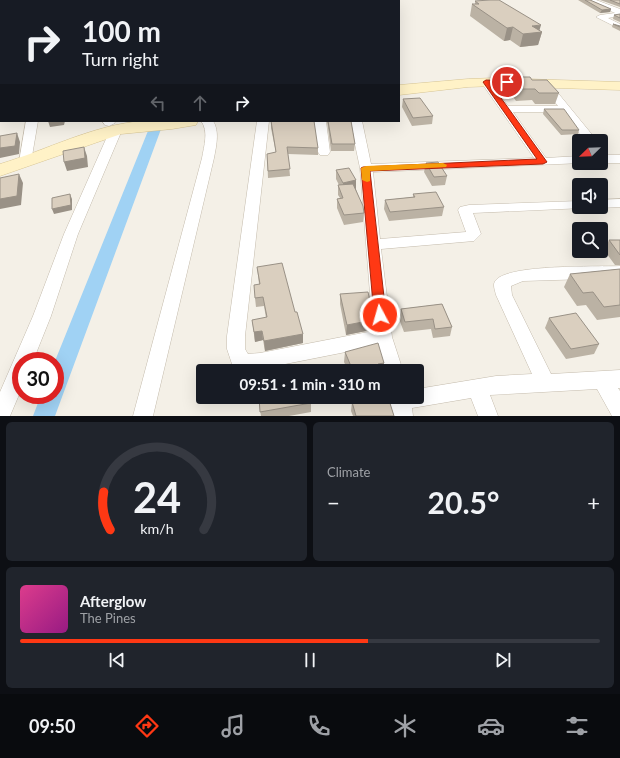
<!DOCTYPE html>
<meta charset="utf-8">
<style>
:root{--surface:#171b24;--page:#20242c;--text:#f1f3f6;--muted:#9ea1a6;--line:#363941;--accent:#ff3814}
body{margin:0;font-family:Lato,sans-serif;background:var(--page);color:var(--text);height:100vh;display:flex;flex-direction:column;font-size:15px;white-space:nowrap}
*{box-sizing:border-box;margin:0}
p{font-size:13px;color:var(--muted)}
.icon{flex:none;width:22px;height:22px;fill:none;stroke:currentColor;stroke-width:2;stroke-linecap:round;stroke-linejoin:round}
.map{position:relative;height:416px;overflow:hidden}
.details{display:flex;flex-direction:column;gap:6px;padding:6px;background:#0d0f14;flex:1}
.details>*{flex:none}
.top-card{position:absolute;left:0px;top:0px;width:400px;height:122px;box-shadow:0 4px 16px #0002;background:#171b24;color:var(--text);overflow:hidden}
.needle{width:26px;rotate:247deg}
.fabs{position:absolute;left:572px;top:134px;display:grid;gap:8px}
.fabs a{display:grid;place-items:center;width:36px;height:36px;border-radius:4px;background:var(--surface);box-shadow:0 4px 16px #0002;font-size:20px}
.speed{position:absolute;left:12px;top:352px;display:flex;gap:8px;font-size:20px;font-weight:700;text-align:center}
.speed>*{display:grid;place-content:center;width:52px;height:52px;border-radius:50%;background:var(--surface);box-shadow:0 4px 16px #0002;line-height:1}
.speed .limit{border:6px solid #d22;background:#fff;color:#111}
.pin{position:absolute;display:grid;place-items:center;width:34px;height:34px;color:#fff;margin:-17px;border:2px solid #fff;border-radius:50%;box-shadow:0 1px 4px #0007}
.me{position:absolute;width:44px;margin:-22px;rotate:354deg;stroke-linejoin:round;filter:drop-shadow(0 0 3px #0008)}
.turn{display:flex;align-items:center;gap:14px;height:84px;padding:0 16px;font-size:18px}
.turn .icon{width:52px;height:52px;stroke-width:2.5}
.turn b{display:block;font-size:28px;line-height:34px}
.lanes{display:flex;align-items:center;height:38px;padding:0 16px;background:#0003;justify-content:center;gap:20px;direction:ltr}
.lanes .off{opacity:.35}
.big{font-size:30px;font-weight:700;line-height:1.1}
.details .tile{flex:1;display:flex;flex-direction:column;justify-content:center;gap:6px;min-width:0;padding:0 14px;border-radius:6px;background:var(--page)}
.details .dial{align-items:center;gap:0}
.dial svg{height:104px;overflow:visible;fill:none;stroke:var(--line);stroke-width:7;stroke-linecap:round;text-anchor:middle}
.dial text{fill:var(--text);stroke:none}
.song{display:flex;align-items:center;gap:12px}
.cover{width:48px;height:48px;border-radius:6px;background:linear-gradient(135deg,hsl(330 70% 55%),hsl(310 70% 35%))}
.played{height:4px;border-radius:2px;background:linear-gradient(90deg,var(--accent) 60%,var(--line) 60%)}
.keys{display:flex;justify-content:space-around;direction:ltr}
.heat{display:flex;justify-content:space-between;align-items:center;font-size:22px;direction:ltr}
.details .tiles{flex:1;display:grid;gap:6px;grid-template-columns:1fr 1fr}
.tile:last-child{grid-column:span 2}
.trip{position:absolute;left:196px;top:364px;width:228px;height:40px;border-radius:4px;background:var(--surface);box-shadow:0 4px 16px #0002;font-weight:700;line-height:40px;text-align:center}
.menu{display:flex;height:64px;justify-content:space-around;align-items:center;background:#090b0e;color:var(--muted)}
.menu .icon{width:28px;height:28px}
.menu .on{color:var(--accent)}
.menu b{font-size:18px;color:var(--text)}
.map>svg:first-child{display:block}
</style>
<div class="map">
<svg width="620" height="416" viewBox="0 0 620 416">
<rect width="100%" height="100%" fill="#f4f0e7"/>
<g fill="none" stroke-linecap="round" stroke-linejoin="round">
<path fill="#a0d2f4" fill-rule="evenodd" d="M201,0H209V1H201Z
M152,121H164L55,416H33L41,395H55V361Z"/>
<g stroke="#c4bbac" stroke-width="1">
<path id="street" d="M47,0H56L46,1Z
M180,0H188V1H180Z
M586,0H596L620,9V16L608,18L620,24V29L596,17L600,15L615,13Z
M0,18H1V22H0Z
M0,64H1V70H0Z
M486,79L489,80L508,106H558L541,84L546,81L549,82L594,137L596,139L594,141H585L563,112H513L546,158L579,156V163H582L373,172L380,239L466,232L458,210L460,207L469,205L579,201V207H585L584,208L473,213L481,234L474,241L381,249L392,337L403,371H383L376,346L260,369L246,370L232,364L227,349V336L257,121H269L245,336V349L248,354L260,353L373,331L360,168L350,121H362L371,164L534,158L481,82Z
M0,103H1V109H0Z
M26,121H38L31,162L29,165H21L19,162Z
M102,121H114L115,123L109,126L105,125Z
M201,121H213C220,131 216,147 214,158L153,416H133L202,158C204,146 209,131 201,121Z
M314,121H326L330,152L328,155H320L318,152Z
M116,127L120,128L122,130L78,234L51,316L33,361H21V390L10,416H0V392L33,316L64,234L110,130L112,128Z
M601,155H620V163H601Z
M620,199V207L601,208L596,207H601V200Z
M620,266V278L523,281L511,286L512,295L551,374L620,370V388H618L620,391V416H612L597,389L490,395L498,416H478L471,398L412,408L413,416H393L389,397H417V389L496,376L532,374L496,295C495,290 492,284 496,280C510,264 596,267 620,266Z"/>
</g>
<g stroke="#d7c595" stroke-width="1">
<path id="secondary" d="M495,78L620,82V90L495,86L468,87L399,95V85L468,79Z
M142,121H198L196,125L172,129L121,134L0,176V164C47,150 93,125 142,121Z"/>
</g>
<use href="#street" fill="#fff" fill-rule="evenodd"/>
<use href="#secondary" fill="#fff2c7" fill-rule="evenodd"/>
<g stroke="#979797" stroke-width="2.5">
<path id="rail" d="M69,1L71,0"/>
</g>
<use href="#rail" stroke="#fff" stroke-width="1.5" stroke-dasharray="5" stroke-linecap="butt"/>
</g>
<path fill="#bbb2a4" d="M578,0H590L611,9L610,12L600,13Z
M600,0H620V7Z
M475,1L542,32L538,45L520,47L510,40L504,41L470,16L472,4H475Z
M620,14V22L613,19L614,15Z
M613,24L620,26V31L612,27Z
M510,77L532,80L559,93L555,104H535L532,100L516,101L507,88Z
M403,99L433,116L432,124L412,126L402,107Z
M544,109L579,130L578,134L561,135L543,114Z
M271,121L318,148V155L288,154L290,176L268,178L267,154L276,153L271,128Z
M327,121H351L355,144L354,151H331Z
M426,163L447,176L445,185L432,186L424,172Z
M336,170L356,180V189L364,213L363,222L344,225L337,208V199L340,198L338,195V185H339L336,179Z
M413,194L444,207L442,216L389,221L384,209L385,200L413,197Z
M609,240H620V265H615L604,250Z
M257,267L295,312L303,334V343L265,351L263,340L255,342L252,320L266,318L264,306L256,307L255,298L259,284Z
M620,269V317L597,320L586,305L577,306L564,287L570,274Z
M340,294L371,330L346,335L340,304Z
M442,304L452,327L450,336L433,338L431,329L404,332L399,319L401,309Z
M549,318L599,344L594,354L566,359L545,328Z
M345,352L384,363L382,371H348L344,362Z
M258,397L311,403V412L289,416H261Z
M350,397H388L394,416H353L351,411L352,402Z"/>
<path fill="#999186" d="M611,9L610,12L600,13L602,10Z
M541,25L539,32H542L538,45L520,47L523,34L532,26Z
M513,27L510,40L504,41L507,28Z
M48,121H65L64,125L50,127Z
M17,133L20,142L19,154L0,158V148Z
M84,147L87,156L88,167L67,171L64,162Z
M19,174L23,183L21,205L0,209V199Z
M356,180V189L343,192V183Z
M70,194L72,199V210L54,214L52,209Z
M373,320L371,330L346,335L347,325Z
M262,331L263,340L255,342L254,332Z
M303,334V343L265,351L264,341Z
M384,363L382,371H377L378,364Z"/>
<path fill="#dacfbf" stroke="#999186" d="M0,0H34V1H1V2H0Z
M490,0H499L541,25L532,26L542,32L523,34L513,27L507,28L472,4H479L475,1Z
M585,0H590L611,9L602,10Z
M610,0H620V4Z
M620,14V18L614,15Z
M613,24L620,26V27Z
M510,77H530L532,80H547L559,93H539L535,89H520Z
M420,98L433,116L413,118L403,99Z
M544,109H564L579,130H562Z
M271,121H314L318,148L287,147L290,169L268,171L267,154L276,152Z
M328,121H351L355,144H332Z
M17,133L15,146L0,148V136Z
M84,147L85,158L64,162L63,151Z
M438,162L447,176L434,177L426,163Z
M349,168L356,180L343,183L336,170Z
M19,174L17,196L0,199V178Z
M353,184L363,206L364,213L344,215L337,199L343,198L338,185Z
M436,192L444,207L390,212L385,200L415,197L413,194Z
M70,194L71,205L52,209V198Z
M609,240H620V255Z
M282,263L295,312H297L303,334L264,341L262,331L254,332L252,320L267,317L263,297L255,298L254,285L260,284L257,267Z
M620,269V305L604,307L593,292L583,293L570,274Z
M368,292L371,305L373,320L347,325L340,294Z
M442,304L452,327L435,329L433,319L405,322L401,309Z
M576,313L599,344L571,349L549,318Z
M378,343L384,363L378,364L381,371H353L345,352Z
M259,397H310L311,403L260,412Z
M355,397H388L394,416H356L352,402L356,401Z"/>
<path fill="#ff3814" stroke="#a6240d" d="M486,80L510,81V84H491L547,162L543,164L370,171L386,315L384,318L380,319L376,318L374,315L361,168L363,167L537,159L483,82Z"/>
<path fill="#f59e0b" d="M443,163L447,165L446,167L370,171V181L367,182L362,180L361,168L366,166Z"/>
</svg>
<div class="fabs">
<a><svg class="needle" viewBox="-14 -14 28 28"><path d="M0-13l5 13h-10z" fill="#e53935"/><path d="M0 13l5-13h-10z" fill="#9ea1a6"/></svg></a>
<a><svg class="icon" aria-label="sound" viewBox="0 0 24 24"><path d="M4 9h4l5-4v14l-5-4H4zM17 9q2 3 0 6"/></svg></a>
<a><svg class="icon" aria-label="search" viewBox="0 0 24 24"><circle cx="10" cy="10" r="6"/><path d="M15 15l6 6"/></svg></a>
</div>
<div class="speed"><div class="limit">30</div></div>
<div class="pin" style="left:507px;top:82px;background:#d93025"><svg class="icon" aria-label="arrive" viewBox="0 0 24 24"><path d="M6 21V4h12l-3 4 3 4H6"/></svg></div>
<svg class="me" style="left:380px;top:315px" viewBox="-20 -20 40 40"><circle r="17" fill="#ff3814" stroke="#fff" stroke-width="3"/><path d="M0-11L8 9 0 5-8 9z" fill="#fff"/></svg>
<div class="trip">09:51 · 1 min · 310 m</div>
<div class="top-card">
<div class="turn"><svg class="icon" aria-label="right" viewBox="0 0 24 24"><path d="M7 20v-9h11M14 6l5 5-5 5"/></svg><div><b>100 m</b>Turn right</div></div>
<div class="lanes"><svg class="icon off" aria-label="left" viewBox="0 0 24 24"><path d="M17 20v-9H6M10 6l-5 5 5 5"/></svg><svg class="icon off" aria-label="ahead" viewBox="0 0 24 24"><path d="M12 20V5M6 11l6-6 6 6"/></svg><svg class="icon" aria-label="right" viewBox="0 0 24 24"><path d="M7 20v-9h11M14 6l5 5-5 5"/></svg></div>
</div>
</div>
<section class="details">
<div class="tiles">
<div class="tile dial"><svg viewBox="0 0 100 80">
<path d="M14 69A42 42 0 1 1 86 69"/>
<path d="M14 69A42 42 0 0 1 9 40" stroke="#ff3814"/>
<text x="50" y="56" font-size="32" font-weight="700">24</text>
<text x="50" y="72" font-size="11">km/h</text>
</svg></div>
<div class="tile"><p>Climate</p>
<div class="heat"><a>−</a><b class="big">20.5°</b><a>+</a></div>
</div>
<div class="tile">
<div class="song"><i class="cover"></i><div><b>Afterglow</b><p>The Pines</p></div></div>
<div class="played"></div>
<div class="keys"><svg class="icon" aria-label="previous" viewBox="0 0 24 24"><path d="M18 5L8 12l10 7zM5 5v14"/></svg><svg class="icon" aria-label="pause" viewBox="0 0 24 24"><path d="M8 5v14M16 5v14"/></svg><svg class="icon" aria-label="next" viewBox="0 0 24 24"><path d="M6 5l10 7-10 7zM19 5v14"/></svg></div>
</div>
</div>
</section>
<nav class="menu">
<b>09:50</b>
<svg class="icon on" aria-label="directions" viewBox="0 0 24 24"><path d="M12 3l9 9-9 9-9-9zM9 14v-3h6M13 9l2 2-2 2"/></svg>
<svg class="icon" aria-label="music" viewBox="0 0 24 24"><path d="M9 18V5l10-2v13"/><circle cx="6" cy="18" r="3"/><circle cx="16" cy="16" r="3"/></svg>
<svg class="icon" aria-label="phone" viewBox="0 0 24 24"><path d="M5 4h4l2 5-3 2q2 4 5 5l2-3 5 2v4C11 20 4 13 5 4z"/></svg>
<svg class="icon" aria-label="climate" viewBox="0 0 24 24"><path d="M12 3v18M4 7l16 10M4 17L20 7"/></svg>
<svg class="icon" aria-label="car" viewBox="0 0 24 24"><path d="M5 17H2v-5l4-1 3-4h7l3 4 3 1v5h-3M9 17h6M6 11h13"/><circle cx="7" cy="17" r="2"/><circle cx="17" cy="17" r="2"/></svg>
<svg class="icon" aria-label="filters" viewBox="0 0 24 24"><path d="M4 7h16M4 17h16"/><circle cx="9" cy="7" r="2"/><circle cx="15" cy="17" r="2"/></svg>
</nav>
